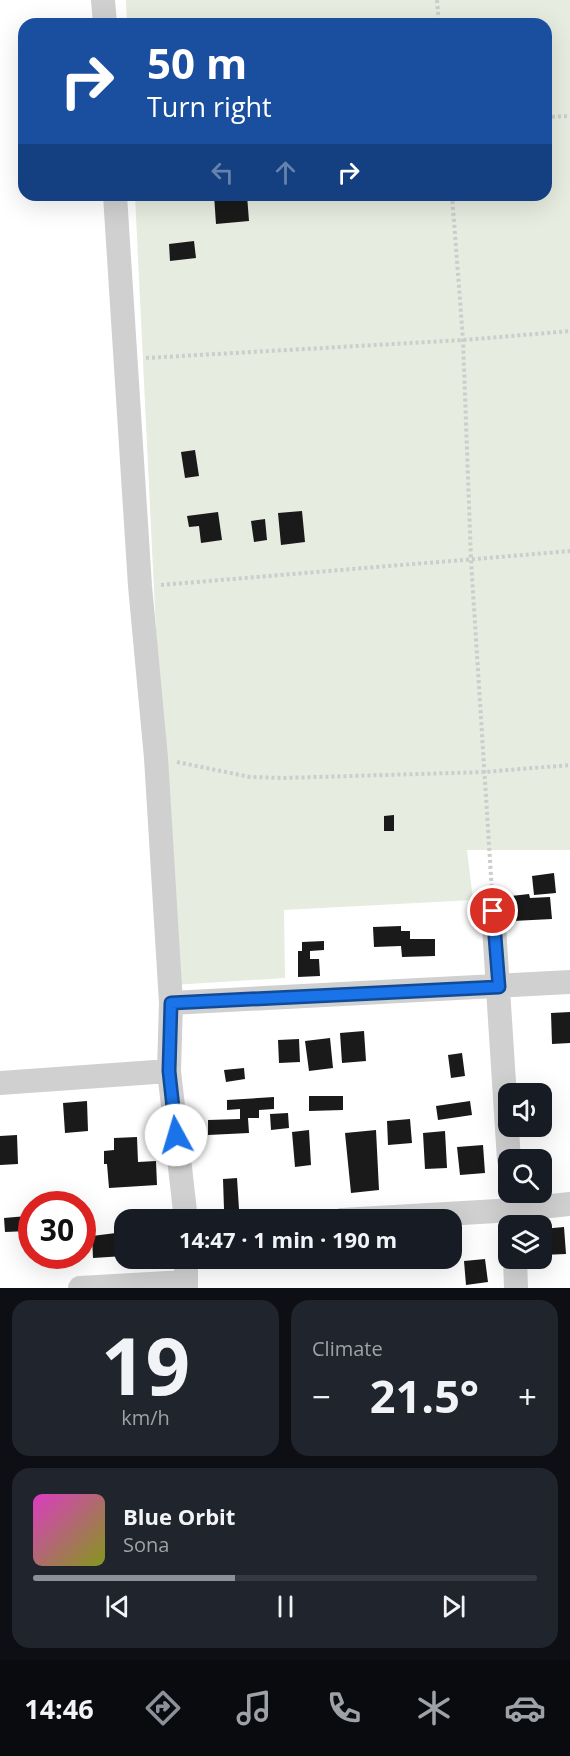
<!DOCTYPE html>
<meta charset="utf-8">
<style>
:root{--surface:#171b24;--page:#20242c;--text:#f1f3f6;--muted:#9ea1a6;--line:#363941;--accent:#8c9099}
body{margin:0;font-family:"Open Sans",sans-serif;background:var(--page);color:var(--text);height:100vh;display:flex;flex-direction:column;font-size:22px;white-space:nowrap}
*{box-sizing:border-box;margin:0}
p{font-size:20px;color:var(--muted)}
.icon{flex:none;width:33px;height:33px;fill:none;stroke:currentColor;stroke-width:2;stroke-linecap:round;stroke-linejoin:round}
.map{position:relative;height:1288px;overflow:hidden}
.side{display:flex;flex-direction:column;gap:12px;padding:12px;background:#0d0f14;flex:1}
.side>*{flex:none}
.banner{position:absolute;left:18px;top:18px;width:534px;height:183px;border-radius:18px;box-shadow:0 6px 24px #0002;background:#1a4fa0;color:#fff;overflow:hidden}
.controls{position:absolute;left:498px;top:1083px;display:grid;gap:12px}
.controls a{display:grid;place-items:center;width:54px;height:54px;border-radius:12px;background:var(--surface);box-shadow:0 6px 24px #0002;font-size:30px}
.speed{position:absolute;left:18px;top:1191px;display:flex;gap:12px;font-size:30px;font-weight:700;text-align:center}
.speed>*{display:grid;place-content:center;width:78px;height:78px;border-radius:50%;background:var(--surface);box-shadow:0 6px 24px #0002;line-height:1}
.speed .limit{border:9px solid #d22;background:#fff;color:#111}
.pin{position:absolute;display:grid;place-items:center;width:51px;height:51px;color:#fff;margin:-26px;border:3px solid #fff;border-radius:50%;box-shadow:0 2px 6px #0007}
.me{position:absolute;width:66px;margin:-33px;rotate:354deg;stroke-linejoin:round;filter:drop-shadow(0 0 4px #0008)}
.turn{display:flex;align-items:center;gap:21px;height:126px;padding:0 30px;font-size:27px}
.turn .icon{width:78px;height:78px;stroke-width:2.5}
.turn b{display:block;font-size:42px;line-height:51px}
.lanes{display:flex;align-items:center;height:57px;padding:0 30px;background:#0003;justify-content:center;gap:30px;direction:ltr}
.lanes .off{opacity:.35}
.big{font-size:45px;font-weight:700;line-height:1.1}
.side .card{flex:1;display:flex;flex-direction:column;justify-content:center;gap:9px;min-width:0;padding:0 21px;border-radius:18px;background:var(--page)}
.side .dial{align-items:center;gap:0}
.dial b{font-size:78px;line-height:1}
.song{display:flex;align-items:center;gap:18px}
.cover{width:72px;height:72px;border-radius:9px;background:linear-gradient(135deg,hsl(310 70% 55%),hsl(70 70% 35%))}
.played{height:6px;border-radius:3px;background:linear-gradient(90deg,var(--accent) 40%,var(--line) 40%)}
.keys{display:flex;justify-content:space-around;direction:ltr}
.heat{display:flex;justify-content:space-between;align-items:center;font-size:33px;direction:ltr}
.side .tiles{flex:1;display:grid;gap:12px;grid-template-columns:1fr 1fr}
.card:last-child{grid-column:span 2}
.trip{position:absolute;left:114px;top:1209px;width:348px;height:60px;border-radius:18px;background:var(--surface);box-shadow:0 6px 24px #0002;font-weight:700;line-height:60px;text-align:center}
.dock{display:flex;height:96px;justify-content:space-around;align-items:center;background:#090b0e;color:var(--muted)}
.dock .icon{width:42px;height:42px}
.dock .active{color:var(--accent)}
.dock b{font-size:27px;color:var(--text)}
.map>svg:first-child{display:block}
</style>
<div class="map">
<svg width="570" height="1288" viewBox="0 0 570 1288">
<rect width="100%" height="100%" fill="#fff"/>
<path fill="#e6ecdf" d="M126,0H570V850H467L473,900L284,910L285,978L173,985L135,195H546V24H127Z"/>
<path fill="#1a1a1a" d="M214,195H247L249,221L216,224Z
M194,241L196,258L170,261L169,244Z
M195,450L199,476L185,478L181,452Z
M302,511L305,542L281,545L278,513Z
M218,512L222,540L201,543L199,526L189,527L187,516Z
M265,519L267,540L254,542L251,521Z
M394,815V831H384V816Z
M554,873L556,893L534,895L532,876Z
M529,894L530,898L550,897L552,919L513,921L511,896Z
M401,926V931H410V939H435V956L402,957L401,946L374,947L373,927Z
M324,941V950L310,951V959H319L320,976L298,977V951H302V942Z
M570,1012V1043L552,1044L551,1013Z
M364,1031L366,1061L342,1063L340,1033Z
M330,1038L333,1068L309,1071L305,1041Z
M299,1039L300,1062L279,1063L278,1040Z
M462,1053L465,1076L451,1078L448,1055Z
M244,1068L245,1079L226,1082L224,1070Z
M309,1096H343V1110L309,1111Z
M274,1097V1109L259,1110V1118H248L249,1133L208,1135V1120L240,1119V1109L227,1110V1100Z
M87,1101L88,1131L65,1133L63,1103Z
M470,1101L472,1115L438,1120L436,1106Z
M288,1113L289,1128L271,1130L270,1114Z
M410,1119L412,1143L388,1145L387,1121Z
M309,1130L311,1165L295,1167L292,1132Z
M376,1130L379,1190L351,1193L345,1133Z
M445,1131L447,1168L425,1169L423,1133Z
M17,1135L18,1164L0,1165V1136Z
M137,1137L138,1162L156,1161L157,1185L109,1188L107,1164H104V1151L114,1150V1138Z
M483,1145L485,1173L460,1175L457,1147Z
M237,1178L239,1209H224L223,1179Z
M27,1216L28,1231L5,1232L4,1218Z
M564,1227L566,1254L542,1255V1229Z
M124,1232V1256L93,1258L92,1236Z
M485,1259L488,1282L466,1285L464,1261Z"/>
<g fill="none" stroke-linecap="round" stroke-linejoin="round">
<path stroke="#cdcdcd" stroke-width="4" stroke-dasharray="3 3" stroke-linecap="butt" d="M437,0L439,24
M546,117L570,116
M452,195L463,340L471,560L492,892
M146,358L463,340L570,331
M161,585L570,551
M177,762L250,777L284,778L485,772L570,765"/>
<path stroke="#d0d0d0" stroke-width="24" d="M103,0L105,24
M115,195L140,586L156,758L171,1003L169,1071L186,1220
M493,911L509,1160
M171,1003L570,982
M0,1083L169,1071
M342,1220L513,1210L570,1204
M186,1258V1288
M515,1258L516,1288
M80,1288L185,1282"/>
</g>
<g fill="none" stroke-linecap="round" stroke-linejoin="round">
<g stroke="#114b97" stroke-width="15">
<path id="route" d="M176,1135L169,1071L171,1003L499,987L493,911"/>
</g>
<use href="#route" stroke="#1a73e8" stroke-width="10"/>
</g>
</svg>
<div class="controls">
<a><svg class="icon" aria-label="sound" viewBox="0 0 24 24"><path d="M4 9h4l5-4v14l-5-4H4zM17 9q2 3 0 6"/></svg></a>
<a><svg class="icon" aria-label="search" viewBox="0 0 24 24"><circle cx="10" cy="10" r="6"/><path d="M15 15l6 6"/></svg></a>
<a><svg class="icon" aria-label="layers" viewBox="0 0 24 24"><path d="M12 4l9 5-9 5-9-5zM3 14l9 5 9-5"/></svg></a>
</div>
<div class="speed"><div class="limit">30</div></div>
<div class="pin" style="left:493px;top:911px;background:#d93025"><svg class="icon" aria-label="arrive" viewBox="0 0 24 24"><path d="M6 21V4h12l-3 4 3 4H6"/></svg></div>
<svg class="me" style="left:176px;top:1135px" viewBox="-20 -20 40 40"><circle r="19" fill="#fff"/><path d="M0-13L10 11 0 6-10 11z" fill="#1a73e8"/></svg>
<div class="trip">14:47 · 1 min · 190 m</div>
<div class="banner">
<div class="turn"><svg class="icon" aria-label="right" viewBox="0 0 24 24"><path d="M7 20v-9h11M14 6l5 5-5 5"/></svg><div><b>50 m</b>Turn right</div></div>
<div class="lanes"><svg class="icon off" aria-label="left" viewBox="0 0 24 24"><path d="M17 20v-9H6M10 6l-5 5 5 5"/></svg><svg class="icon off" aria-label="ahead" viewBox="0 0 24 24"><path d="M12 20V5M6 11l6-6 6 6"/></svg><svg class="icon" aria-label="right" viewBox="0 0 24 24"><path d="M7 20v-9h11M14 6l5 5-5 5"/></svg></div>
</div>
</div>
<section class="side">
<div class="tiles">
<div class="card dial"><b>19</b><p>km/h</p></div>
<div class="card"><p>Climate</p>
<div class="heat"><a>−</a><b class="big">21.5°</b><a>+</a></div>
</div>
<div class="card">
<div class="song"><i class="cover"></i><div><b>Blue Orbit</b><p>Sona</p></div></div>
<div class="played"></div>
<div class="keys"><svg class="icon" aria-label="previous" viewBox="0 0 24 24"><path d="M18 5L8 12l10 7zM5 5v14"/></svg><svg class="icon" aria-label="pause" viewBox="0 0 24 24"><path d="M8 5v14M16 5v14"/></svg><svg class="icon" aria-label="next" viewBox="0 0 24 24"><path d="M6 5l10 7-10 7zM19 5v14"/></svg></div>
</div>
</div>
</section>
<nav class="dock">
<b>14:46</b>
<svg class="icon active" aria-label="directions" viewBox="0 0 24 24"><path d="M12 3l9 9-9 9-9-9zM9 14v-3h6M13 9l2 2-2 2"/></svg>
<svg class="icon" aria-label="music" viewBox="0 0 24 24"><path d="M9 18V5l10-2v13"/><circle cx="6" cy="18" r="3"/><circle cx="16" cy="16" r="3"/></svg>
<svg class="icon" aria-label="phone" viewBox="0 0 24 24"><path d="M5 4h4l2 5-3 2q2 4 5 5l2-3 5 2v4C11 20 4 13 5 4z"/></svg>
<svg class="icon" aria-label="climate" viewBox="0 0 24 24"><path d="M12 3v18M4 7l16 10M4 17L20 7"/></svg>
<svg class="icon" aria-label="car" viewBox="0 0 24 24"><path d="M5 17H2v-5l4-1 3-4h7l3 4 3 1v5h-3M9 17h6M6 11h13"/><circle cx="7" cy="17" r="2"/><circle cx="17" cy="17" r="2"/></svg>
</nav>
